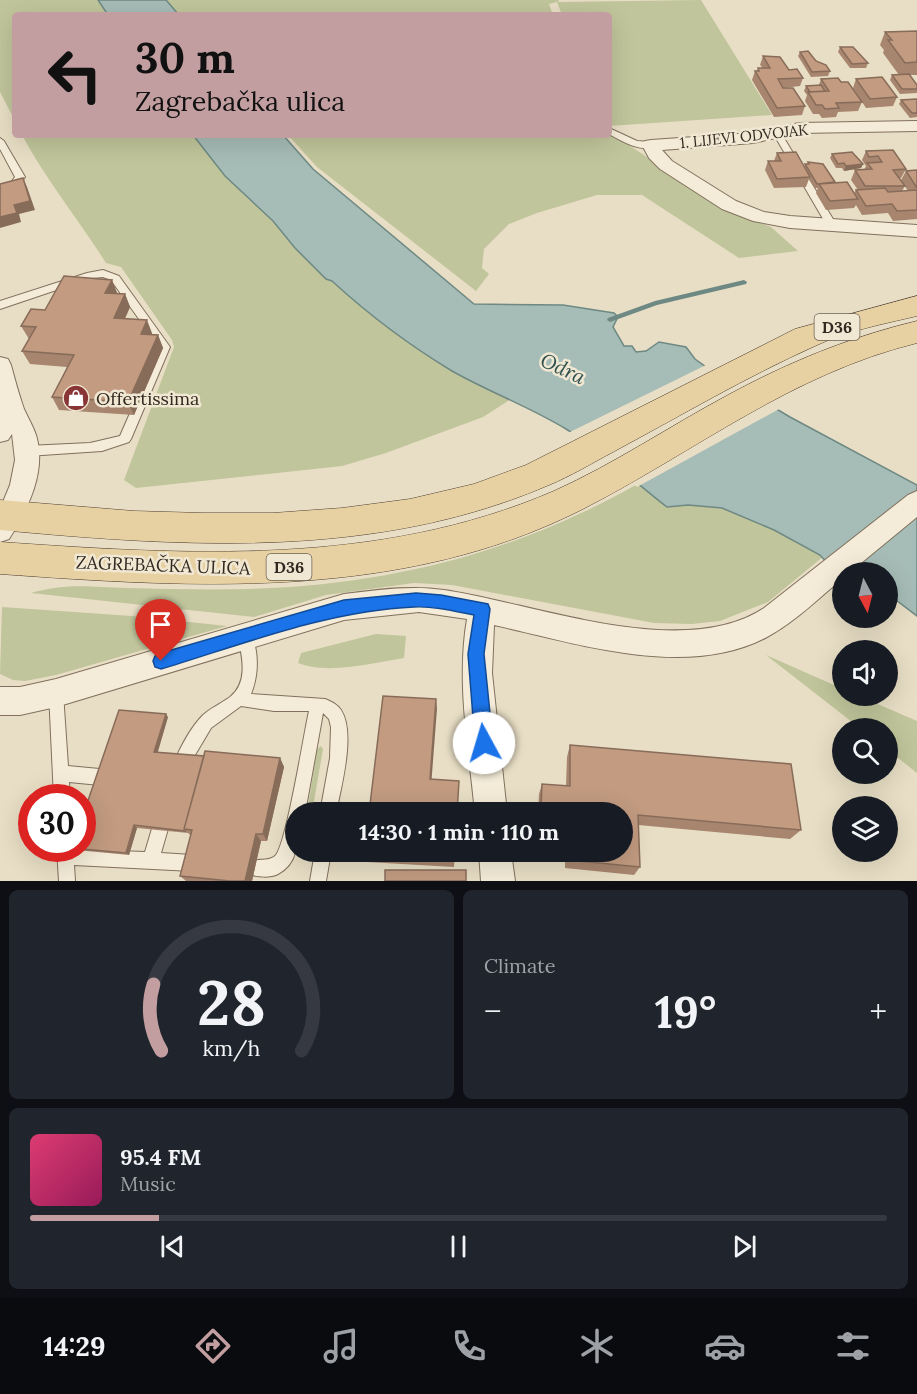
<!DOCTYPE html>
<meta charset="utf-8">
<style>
:root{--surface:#171b24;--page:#20242c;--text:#f1f3f6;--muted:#9ea1a6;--line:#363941;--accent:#c29ea0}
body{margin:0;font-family:Lora,serif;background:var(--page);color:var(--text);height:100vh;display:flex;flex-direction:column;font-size:22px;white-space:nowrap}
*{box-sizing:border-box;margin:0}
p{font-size:20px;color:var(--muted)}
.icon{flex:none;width:33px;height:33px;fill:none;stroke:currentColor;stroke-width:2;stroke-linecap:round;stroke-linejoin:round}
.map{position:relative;height:881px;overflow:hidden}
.side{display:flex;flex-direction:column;gap:9px;padding:9px;background:#0d0f14;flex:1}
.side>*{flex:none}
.banner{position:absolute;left:12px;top:12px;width:600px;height:126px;border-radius:6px;box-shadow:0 6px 24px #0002;background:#c29ea0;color:#111;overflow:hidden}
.needle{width:39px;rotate:173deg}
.buttons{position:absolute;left:832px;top:562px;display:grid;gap:12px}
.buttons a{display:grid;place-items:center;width:66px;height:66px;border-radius:50%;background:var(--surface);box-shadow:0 6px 24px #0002;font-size:30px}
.speed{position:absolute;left:18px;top:784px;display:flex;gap:12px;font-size:30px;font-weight:700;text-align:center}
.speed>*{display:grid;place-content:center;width:78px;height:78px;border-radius:50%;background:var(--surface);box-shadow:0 6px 24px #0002;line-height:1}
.speed .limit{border:9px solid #d22;background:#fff;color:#111}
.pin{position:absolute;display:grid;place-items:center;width:51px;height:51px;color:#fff;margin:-62px -26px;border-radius:50% 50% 50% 0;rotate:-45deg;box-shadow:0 0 6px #0007}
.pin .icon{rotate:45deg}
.me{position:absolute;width:66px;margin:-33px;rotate:354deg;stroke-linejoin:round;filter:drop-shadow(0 0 4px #0008)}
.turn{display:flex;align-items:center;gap:21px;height:126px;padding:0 24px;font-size:27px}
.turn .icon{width:78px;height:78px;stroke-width:2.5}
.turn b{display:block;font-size:42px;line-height:51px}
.big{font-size:45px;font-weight:700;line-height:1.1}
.side .card{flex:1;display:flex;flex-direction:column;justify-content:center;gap:9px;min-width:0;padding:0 21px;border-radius:9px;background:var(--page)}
.side .dial{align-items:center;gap:0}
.dial svg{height:156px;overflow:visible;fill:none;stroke:var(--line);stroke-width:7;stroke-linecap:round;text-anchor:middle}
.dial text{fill:var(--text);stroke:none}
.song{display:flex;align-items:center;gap:18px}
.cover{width:72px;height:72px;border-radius:9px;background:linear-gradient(135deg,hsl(340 70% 55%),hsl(330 70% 35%))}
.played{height:6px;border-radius:3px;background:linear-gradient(90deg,var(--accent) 15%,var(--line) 15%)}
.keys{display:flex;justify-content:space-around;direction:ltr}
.heat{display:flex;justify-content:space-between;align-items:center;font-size:33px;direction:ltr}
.side .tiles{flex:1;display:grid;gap:9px;grid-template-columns:1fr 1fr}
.card:last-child{grid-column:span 2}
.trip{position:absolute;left:285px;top:802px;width:348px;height:60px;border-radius:30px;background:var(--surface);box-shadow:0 6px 24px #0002;font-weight:700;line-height:60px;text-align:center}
.menu{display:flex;height:96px;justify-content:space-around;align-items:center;background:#090b0e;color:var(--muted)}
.menu .icon{width:42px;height:42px}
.menu .selected{color:var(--accent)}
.menu b{font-size:27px;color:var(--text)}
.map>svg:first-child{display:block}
</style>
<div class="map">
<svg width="917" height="881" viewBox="0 0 917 881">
<rect width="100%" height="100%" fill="#e8dec5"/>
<path fill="#c0c59b" d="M0,0H104L115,15H15V121L0,92Z
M163,0H559L558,2L701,0L772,115L609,126V15H562L557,2L549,4L553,15H489L484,12L474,15H177Z
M609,132L729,211L771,227L798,251L739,258L642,195H597L537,213L509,224L484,249L482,268L489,274L476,291L317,167L288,135H609Z
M22,135H205L525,390L483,417L386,453L342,466L136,488L124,480L174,347L172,340L121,267L106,263C79,220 46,180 22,135Z
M683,458L841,542L768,602L720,621L692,624L654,623L452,585L414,583L326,595L254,617L31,593C68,583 89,587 126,588C167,589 208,590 249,589C363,586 475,563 579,514C615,498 649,477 683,458Z
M2,607L132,616L227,626L56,675L25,681L13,680L0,674Z
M376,634L406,636L404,658C372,663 329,675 298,663L301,653Z
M766,655L843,689V696H859L917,721V773L888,750V729H861Z
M321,746L323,749L312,813H307L317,749Z"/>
<path fill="#a6bcb6" stroke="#6e8983" stroke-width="1.5" d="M98,0H166L179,15H108Z
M193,135H283L313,169L474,304L563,305L614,313L618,317L613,327L624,346H632L636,352L646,351L659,342L686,347L695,359L712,371L790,417L917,485V616L888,594V573H845L828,564L820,555L774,530L722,508L688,505L667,507C633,481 602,450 566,429C530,407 489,392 452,371C409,345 369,315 332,281L326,279L295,248L273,221L225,176Z"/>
<path fill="#e8dec5" d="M708,364L781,408L637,487L568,433Z"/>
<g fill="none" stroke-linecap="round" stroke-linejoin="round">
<path fill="#6e8983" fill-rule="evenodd" d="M744,280L747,282L746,284L657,305L610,322L607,320L608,318L655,301Z"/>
<g stroke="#81705e" stroke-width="2">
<path id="service" d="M609,128L637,141L651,142L655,145C642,154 622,141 609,134Z
M777,130L781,133L836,224L834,226L831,227L826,224L773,133Z
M0,138L4,141L25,177L15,189L0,193V187L9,185L15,177L0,149Z
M103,270L119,276L170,347L131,439L129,442L102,451L27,456L23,454L21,451L23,448L27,446L90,443L120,436L159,347L111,280L103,277L92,278L0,309V301L87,273Z
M245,629L250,631C259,651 259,674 251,694L325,699C332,702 337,704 341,710C356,733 341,787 336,813H320L330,758L331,727L329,719L323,713L305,813H296C296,837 302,861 278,874C270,878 257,877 249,874L247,868L249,862C258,858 268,862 275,856C286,847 304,733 309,711H274L241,706L211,728L185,772L180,775L175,772L172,767C179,750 190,728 203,715C211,708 222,703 230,697C249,682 242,656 238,636L240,631Z
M56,686L61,688L63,693L68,766L110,770L116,772L118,778L116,784L110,786L69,782L70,798H54L49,693L51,688Z
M164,807L170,809L172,815L161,853L192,855L198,857L200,863L198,869L192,871L74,865L75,881H59L57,849L145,852L156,815L158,809Z
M315,852H331L326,881H310Z"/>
</g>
<g stroke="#81705e" stroke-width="2">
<path id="minor" d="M917,121V131L799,133L753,143L662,150L672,161L736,201L764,212L790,216L917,225V237L790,228L753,221L722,209L660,169L649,158L642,145L645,141L651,140L753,133L799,123Z
M0,357L8,359L11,365C15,380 19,395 24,409C28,418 33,426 36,435C47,471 28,509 9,539L0,542V509L10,485L15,460L12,434L8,440L0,442Z
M917,491V517L849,573H843V578C819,598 795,622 767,637C687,680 576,643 494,625L492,673L507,813H475C469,749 456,682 467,619L419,612L344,620L56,707L20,715H0V687H20L56,679L344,594C377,590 411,585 444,590C534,603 682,662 764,608L908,495Z
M479,852H511L515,881H481Z"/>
</g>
<g stroke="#503f31" stroke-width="1">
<path id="primary" d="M917,296V316C883,324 846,331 815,346C746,377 680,416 613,452C592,463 571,476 549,485C375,560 184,547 0,530V500L134,511L203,513H273L342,508L410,499L474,484L526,465L795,329Z
M917,321V343C791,374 696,451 583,509C402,601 195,588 0,574V542C187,555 378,567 554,491C614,464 670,426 728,395C789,362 850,337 917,321Z"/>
</g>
<use href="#service" fill="#f4ecd8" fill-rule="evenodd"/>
<use href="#minor" fill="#f4ecd8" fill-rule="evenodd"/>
<use href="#primary" fill="#e7d1a2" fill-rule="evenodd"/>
</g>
<path fill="#a7856e" d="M917,31V75H909L917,85V93L900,94L890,80L892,75H899L883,53L884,50L880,45L885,32Z
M840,47L868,63L866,68H850L838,52Z
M800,52L816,61L830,71L828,76L811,77L798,56Z
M763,56L803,78L800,86L783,88L805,106L802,115L774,117L752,80L755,71H757L758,68H763L760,65Z
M821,79L841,82L862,102L858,111L838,112L836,117L822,118L819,114H813L805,101L807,95L804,91L806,86L819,85Z
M856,79L897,97L893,106L866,108L853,88Z
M917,99V117L910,118L899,104L901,100Z
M866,151L906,169L901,178H899L905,186L902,191H908L901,180L906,171L917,170V219L893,221L888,213L862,215L856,205L854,208L826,210L816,193L818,188H815L809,179L806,187L774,188L765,170L768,161H774L777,153L804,167L805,164H807L808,162L835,182L854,193L856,190H858L851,180L855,170H864L866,166L862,160Z
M832,154L863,164L861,168L844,171L842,168H836L830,158Z
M112,280L117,293L125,294L130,307L125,319L152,333V335H158L163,348L134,415L59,410L52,397L67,367L30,364L22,351L29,339L21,326L45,310Z
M168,717L157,752L204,756L280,758L284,767L267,841H261L252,881H186L180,876L191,836L188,833L137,828L129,855L76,850L74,849H82Z
M570,745L801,830L790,839L638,825L640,867L634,875L565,868V852H622V813H538L539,794L542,784L566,786L567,757Z
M365,852H455L454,867L367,862L364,855Z"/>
<path fill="#886c5a" d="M863,164L861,168L844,171L846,166Z
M23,178L27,187L35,210L19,214L21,222L0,228V217L14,205Z
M112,280L117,293L111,306L105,293Z
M125,294L130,307L119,331L114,318Z
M147,320L152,333L146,347L141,334Z
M158,335L163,348L134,415L128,402Z
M436,699L437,709L431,787L430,779Z
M166,714L168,717L157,755L154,752Z
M280,758L284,767L267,841L263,834Z
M134,825L137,828L129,855L126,853Z
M256,834L261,841L252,881H245Z"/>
<path fill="#c29b80" stroke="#886c5a" stroke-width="1.5" d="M917,31V62L905,63L888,40H892L885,32Z
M840,47H853L868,63L852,64Z
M808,51L816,61L826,65L830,71L812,72L800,52Z
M763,56L780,57L789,70L797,69L803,78L778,79L783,88H793L805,106L777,108L755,71H759L758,68H770Z
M909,74L917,85V89H902L892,75Z
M882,77L897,97L870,99L856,79Z
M838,78L841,82H848L862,102L836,103L839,108L825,109L822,105H816L808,92L829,91L821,79Z
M821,85L825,91L810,92L806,86Z
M917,99V113H912L901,100Z
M893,150L906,169L893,170L905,186H865L855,170L872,169L867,163L882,162L878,156L869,157L866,151Z
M796,152L810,177L777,179L768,161H781L777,153Z
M852,152L863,164L846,166L844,163L838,164L832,154Z
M808,162L823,164L835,182L817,184L805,164H809Z
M917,170V188L906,171Z
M23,178L30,201L14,205L17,213L0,217V184Z
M847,182L858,199L830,201L819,184Z
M885,188L888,192L917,190V210L897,211L892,204L866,206L856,190Z
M64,276L112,280L105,293L125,294L114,318L147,320L141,334L158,335L128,402L52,397L74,355L22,351L36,327L21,326L31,309L45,310Z
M383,696L436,699L430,779L459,781L457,813H369Z
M119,710L166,714L154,752L204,756L184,829L185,831L134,825L126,853L82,849V818Z
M570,745L791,764L801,830L638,815L640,867L568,860L569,852H622V813H569V810L541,807L542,784L570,786Z
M205,751L280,758L263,834H256L245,881H230L180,876L192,830L184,829Z
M365,852H455L454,860L364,855Z
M385,870H466V881H385Z"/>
<path fill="#1a73e8" stroke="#114b97" stroke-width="1.5" d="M416,593L441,595L488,604L490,609L484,654L493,743L490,749L484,752L478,749L475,743L468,654L474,615C454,611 434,606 414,607C327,611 244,644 161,669L155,667L153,661L155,656L161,653L344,600Z"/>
<defs>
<g id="shop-disc" transform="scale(1.35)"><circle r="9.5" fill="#893536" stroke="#f1e8d4"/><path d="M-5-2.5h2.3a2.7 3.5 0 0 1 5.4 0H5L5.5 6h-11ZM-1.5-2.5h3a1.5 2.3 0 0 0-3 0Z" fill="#fff"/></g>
</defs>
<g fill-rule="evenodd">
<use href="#shop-disc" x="76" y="398"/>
</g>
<g text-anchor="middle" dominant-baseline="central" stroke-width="5" stroke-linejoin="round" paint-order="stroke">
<g font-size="15" fill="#332920" stroke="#f1e8d4">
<text transform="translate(744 136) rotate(-6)">1. LIJEVI ODVOJAK</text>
</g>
<g fill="#f1e8d4" stroke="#6c6256" stroke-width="1.5">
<rect x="814.5" y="314" width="45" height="26" rx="4.5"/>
<rect x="266.5" y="554" width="45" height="26" rx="4.5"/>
</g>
<g font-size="16" font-weight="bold" fill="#332920">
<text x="837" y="327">D36</text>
<text x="289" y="567">D36</text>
</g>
<g font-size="18" fill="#332920" stroke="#f1e8d4" text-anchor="start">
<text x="96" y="398">Offertissima</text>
</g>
<g font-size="18" fill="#332920" stroke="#f1e8d4">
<text transform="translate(163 565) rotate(2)">ZAGREBAČKA ULICA</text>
</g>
<g font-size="20" font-style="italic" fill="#31514f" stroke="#f1e8d4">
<text transform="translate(563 368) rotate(25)">Odra</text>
</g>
</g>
</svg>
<div class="buttons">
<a><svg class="needle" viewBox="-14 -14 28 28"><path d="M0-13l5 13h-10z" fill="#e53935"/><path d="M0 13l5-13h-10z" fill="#9ea1a6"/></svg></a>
<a><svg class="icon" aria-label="sound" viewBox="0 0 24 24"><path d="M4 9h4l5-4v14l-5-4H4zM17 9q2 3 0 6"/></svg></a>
<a><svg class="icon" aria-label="search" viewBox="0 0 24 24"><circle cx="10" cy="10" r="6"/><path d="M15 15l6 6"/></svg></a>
<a><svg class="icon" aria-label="layers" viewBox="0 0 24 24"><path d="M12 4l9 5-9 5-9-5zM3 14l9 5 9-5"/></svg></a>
</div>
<div class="speed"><div class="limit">30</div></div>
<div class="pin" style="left:161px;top:661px;background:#d93025"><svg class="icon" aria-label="arrive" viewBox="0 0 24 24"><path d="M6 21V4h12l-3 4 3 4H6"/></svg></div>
<svg class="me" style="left:484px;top:743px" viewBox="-20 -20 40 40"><circle r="19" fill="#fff"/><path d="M0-13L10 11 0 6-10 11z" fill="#1a73e8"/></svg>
<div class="trip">14:30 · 1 min · 110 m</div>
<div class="banner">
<div class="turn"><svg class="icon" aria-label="left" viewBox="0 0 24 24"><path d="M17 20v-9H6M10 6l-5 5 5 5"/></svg><div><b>30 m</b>Zagrebačka ulica</div></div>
</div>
</div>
<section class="side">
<div class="tiles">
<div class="card dial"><svg viewBox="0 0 100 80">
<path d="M14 69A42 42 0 1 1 86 69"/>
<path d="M14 69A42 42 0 0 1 10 35" stroke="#c29ea0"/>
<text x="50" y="56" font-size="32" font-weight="700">28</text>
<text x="50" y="72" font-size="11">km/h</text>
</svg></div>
<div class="card"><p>Climate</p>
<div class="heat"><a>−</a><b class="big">19°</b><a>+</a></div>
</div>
<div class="card">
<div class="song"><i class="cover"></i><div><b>95.4 FM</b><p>Music</p></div></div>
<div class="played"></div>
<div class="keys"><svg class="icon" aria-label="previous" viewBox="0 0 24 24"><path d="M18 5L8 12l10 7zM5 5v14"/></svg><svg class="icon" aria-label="pause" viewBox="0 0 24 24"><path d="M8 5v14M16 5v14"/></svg><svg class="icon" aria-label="next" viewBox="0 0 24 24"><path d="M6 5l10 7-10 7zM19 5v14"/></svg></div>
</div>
</div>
</section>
<nav class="menu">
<b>14:29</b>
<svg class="icon selected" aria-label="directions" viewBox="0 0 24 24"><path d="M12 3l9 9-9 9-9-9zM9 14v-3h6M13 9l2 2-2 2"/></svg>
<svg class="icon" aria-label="music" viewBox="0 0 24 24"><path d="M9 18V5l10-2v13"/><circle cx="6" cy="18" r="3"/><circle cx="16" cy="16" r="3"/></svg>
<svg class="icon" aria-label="phone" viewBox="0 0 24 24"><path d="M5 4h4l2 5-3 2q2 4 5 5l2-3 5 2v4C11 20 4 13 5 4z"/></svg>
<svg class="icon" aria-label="climate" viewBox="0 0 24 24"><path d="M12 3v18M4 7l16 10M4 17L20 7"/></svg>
<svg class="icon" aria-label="car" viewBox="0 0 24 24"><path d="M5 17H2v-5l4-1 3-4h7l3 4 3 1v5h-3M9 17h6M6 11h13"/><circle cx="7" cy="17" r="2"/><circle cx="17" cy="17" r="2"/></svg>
<svg class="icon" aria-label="filters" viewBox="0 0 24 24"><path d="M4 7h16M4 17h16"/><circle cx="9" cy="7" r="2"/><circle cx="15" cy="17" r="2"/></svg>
</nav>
